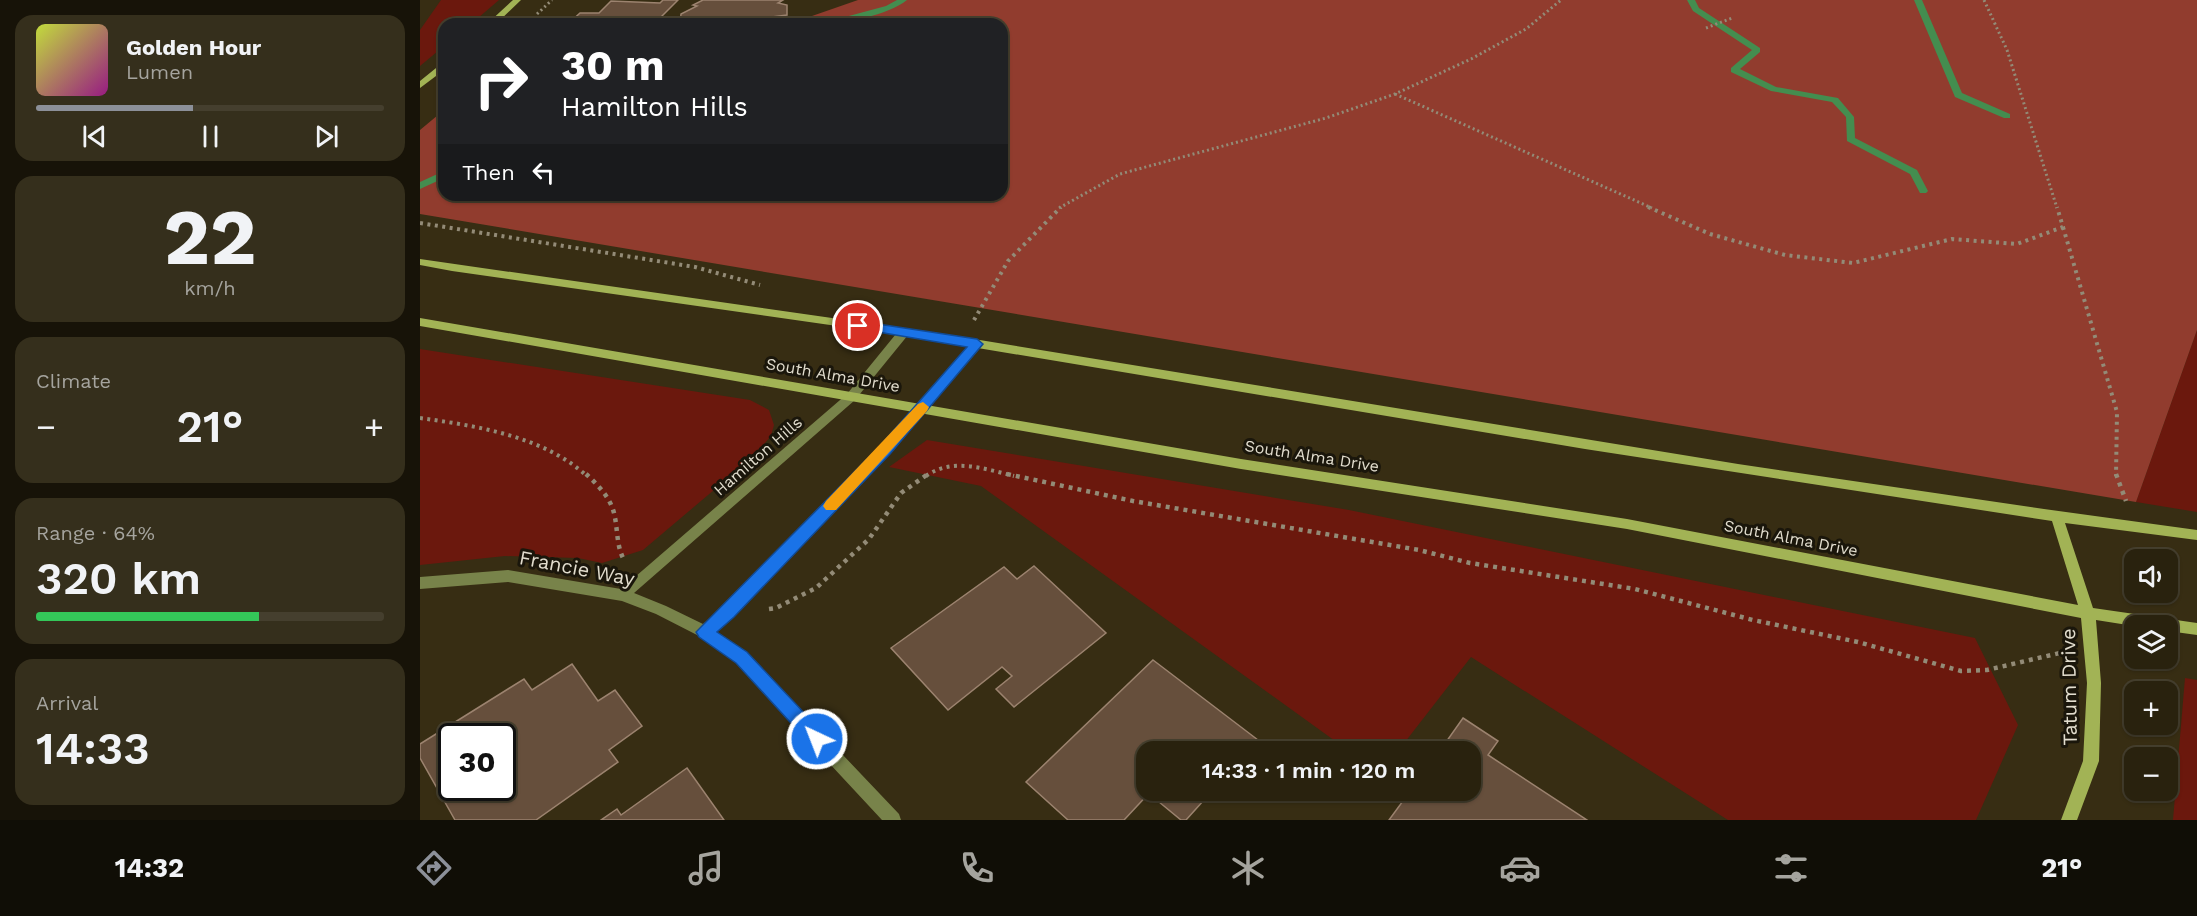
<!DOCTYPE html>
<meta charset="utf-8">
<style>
:root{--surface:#29220e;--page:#352f1c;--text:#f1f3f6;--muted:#a5a49e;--line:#453f2e;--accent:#8c9099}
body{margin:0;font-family:"Work Sans",sans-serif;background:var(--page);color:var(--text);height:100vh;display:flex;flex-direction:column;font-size:22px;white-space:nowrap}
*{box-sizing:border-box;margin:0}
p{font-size:20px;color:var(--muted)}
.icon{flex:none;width:33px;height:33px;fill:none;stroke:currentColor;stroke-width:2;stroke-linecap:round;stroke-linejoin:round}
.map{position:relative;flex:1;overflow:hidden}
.drawer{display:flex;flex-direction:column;gap:15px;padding:15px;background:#171308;width:420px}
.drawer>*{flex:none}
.hud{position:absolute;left:18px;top:18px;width:570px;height:183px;border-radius:18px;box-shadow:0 2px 4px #0004,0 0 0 2px var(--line);background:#202124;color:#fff;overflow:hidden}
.controls{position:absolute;left:1704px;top:549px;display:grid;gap:12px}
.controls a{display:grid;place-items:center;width:54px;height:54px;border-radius:12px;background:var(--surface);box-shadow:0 2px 4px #0004,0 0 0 2px var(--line);font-size:30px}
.speed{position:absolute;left:18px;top:723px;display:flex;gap:12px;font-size:30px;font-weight:700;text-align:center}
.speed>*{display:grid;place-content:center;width:78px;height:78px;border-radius:50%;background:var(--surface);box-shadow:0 2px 4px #0004,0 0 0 2px var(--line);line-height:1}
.speed .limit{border:3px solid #111;border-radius:9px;background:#fff;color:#111}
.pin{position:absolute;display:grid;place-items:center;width:51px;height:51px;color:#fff;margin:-26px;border:3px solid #fff;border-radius:50%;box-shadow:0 2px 6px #0007}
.me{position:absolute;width:66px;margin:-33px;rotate:317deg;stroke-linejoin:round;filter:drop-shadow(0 0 4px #0008)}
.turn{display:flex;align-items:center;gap:21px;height:126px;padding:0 24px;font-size:27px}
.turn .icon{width:78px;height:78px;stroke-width:2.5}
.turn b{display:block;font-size:42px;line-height:51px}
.then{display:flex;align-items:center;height:57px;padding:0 24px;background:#0003;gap:12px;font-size:22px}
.big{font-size:45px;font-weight:600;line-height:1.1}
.drawer .tile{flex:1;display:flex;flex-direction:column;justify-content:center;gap:9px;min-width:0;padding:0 21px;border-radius:18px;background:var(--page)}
.drawer .dial{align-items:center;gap:0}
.dial b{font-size:78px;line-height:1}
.song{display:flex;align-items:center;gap:18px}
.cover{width:72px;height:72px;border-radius:9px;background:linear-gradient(135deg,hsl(70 70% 55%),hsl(310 70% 35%))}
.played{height:6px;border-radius:3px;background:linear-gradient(90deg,var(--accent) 45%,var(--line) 45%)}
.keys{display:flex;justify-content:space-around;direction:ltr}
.heat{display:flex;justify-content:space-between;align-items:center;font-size:33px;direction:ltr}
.charge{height:9px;border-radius:4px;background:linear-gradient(90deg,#34c759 64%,var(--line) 0)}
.trip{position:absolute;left:716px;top:741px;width:345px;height:60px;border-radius:18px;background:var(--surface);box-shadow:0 2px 4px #0004,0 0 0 2px var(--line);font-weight:600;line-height:60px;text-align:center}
.tab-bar{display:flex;height:96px;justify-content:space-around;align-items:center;background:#100e06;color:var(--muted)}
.tab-bar .icon{width:42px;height:42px}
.tab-bar .active{color:var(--accent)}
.tab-bar b{font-size:27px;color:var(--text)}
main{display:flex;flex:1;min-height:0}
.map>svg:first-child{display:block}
</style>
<main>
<section class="drawer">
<div class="tile">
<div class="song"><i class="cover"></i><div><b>Golden Hour</b><p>Lumen</p></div></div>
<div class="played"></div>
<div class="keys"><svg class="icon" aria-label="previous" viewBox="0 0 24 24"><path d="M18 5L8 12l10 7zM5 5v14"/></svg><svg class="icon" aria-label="pause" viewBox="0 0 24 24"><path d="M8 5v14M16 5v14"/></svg><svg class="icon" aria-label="next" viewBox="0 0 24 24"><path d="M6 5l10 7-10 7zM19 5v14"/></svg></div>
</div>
<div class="tile dial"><b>22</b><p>km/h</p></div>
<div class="tile"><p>Climate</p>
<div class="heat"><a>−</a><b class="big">21°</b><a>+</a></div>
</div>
<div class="tile"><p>Range · 64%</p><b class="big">320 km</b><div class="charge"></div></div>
<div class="tile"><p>Arrival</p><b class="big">14:33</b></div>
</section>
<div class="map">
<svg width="1777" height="820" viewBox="0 0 1777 820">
<rect width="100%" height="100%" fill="#372d13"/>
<path fill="#6b180d" d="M21,0H79L51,24H24V46L0,66V30Z
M1777,330V512L1716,502Z
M0,349L330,400L349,410L354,425L351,436L333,457L223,550L182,563L158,558L85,556L0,565Z
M507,440L929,510L1555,638L1598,725L1556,820H1308L1051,657L978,751H929L561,486L469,467Z
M1765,678L1777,680V820H1753Z"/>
<path fill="#913c2e" d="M438,0H1777V330L1716,502L0,214V130L24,110V195H582V24H369Z"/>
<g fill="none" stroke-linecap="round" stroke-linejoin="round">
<path fill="#448d4f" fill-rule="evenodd" d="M477,0H487C469,15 423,24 399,24L466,6Z
M1267,0H1275L1279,8L1340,48V52L1320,69L1356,87L1418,98L1434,117L1435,138L1497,170L1508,191L1506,193H1500L1490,174L1427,141L1426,117L1412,102L1351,91L1311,72V68L1332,50L1273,11Z
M1494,0H1502L1542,93L1590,114V118H1584L1535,97Z
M24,171V178L0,189V182Z"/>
</g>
<path fill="#664f3c" stroke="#9c836f" stroke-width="1.5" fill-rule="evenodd" d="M243,0H258L234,24H148L160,13H179L191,1L240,3Z
M283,0H363L358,3L367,5V15L320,21V24H260L261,14L277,6L273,5Z
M614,566L686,633L594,707L576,689L592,676L582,667L528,710L471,648L584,567L597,579Z
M733,660L838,740L827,752H726V790H732L704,820H648L606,782Z
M152,664L178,701L195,690L222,726L189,750L198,762L116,820H35L0,758V744L104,679L112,690ZM32,736H82V788H32Z
M1043,718L1078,741L1068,755L1167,820H969L991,790H1050V752H1019Z
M267,768L304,820H181L197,809L201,815Z
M739,790H793L766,820H761L733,797Z"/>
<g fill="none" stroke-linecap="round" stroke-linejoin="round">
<path stroke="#938b77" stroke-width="3" stroke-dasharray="2 3" stroke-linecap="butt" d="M1564,0L1587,50L1637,208
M117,14L132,0
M1286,28L1312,18
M975,94L1232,208
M639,208L700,174L906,118L975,94L1051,59L1106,29L1141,0"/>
<path stroke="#938b77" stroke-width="4" stroke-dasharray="3 4.5" stroke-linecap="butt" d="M1228,207L1290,234L1365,255L1433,263L1532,239L1597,244L1643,227L1637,207
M0,223L275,267L340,285
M1643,227L1697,412L1696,476
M554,320L588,261L641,207
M0,418C57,426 123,436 167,476
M506,476C533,457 565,469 594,476"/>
<path stroke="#938b77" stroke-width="4.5" stroke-dasharray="4 5" stroke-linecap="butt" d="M166,474C177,484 190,497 194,513C198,529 196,545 204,560
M587,474L713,501L999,550L1050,563L1215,589L1333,620L1438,642L1541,671L1567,670L1644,652
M1696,474L1706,501
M349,609L356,608L396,588L449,539L481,493L508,474"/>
<path fill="#78834a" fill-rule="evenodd" d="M484,328L490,332L488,335L435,400L214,593L246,606L283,624L303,608L461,447L553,341H561L563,344L561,347L469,453L313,616L295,632L326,653L479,814L481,820H462L316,663L279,636L236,614L202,601L88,582L0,589V577L88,570L201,589L427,394L480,329Z"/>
<path fill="#a2b355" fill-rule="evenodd" d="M93,0H101L76,24H67Z
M21,64H24V70L0,88V81Z
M0,259L517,333L1318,464L1624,509L1777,530V540L1645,523L1673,608L1777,623V635L1748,631V626H1714L1676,620L1681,683L1679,761L1657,820H1641L1663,761L1667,683L1661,618L1207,529L821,469L0,326V318L821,459L1207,519L1658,605L1632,521L1165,449L480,335L32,271L0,265Z"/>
</g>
<path fill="#1a73e8" stroke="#114b97" stroke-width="1.5" d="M438,321L557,339L563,344L470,454L314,617L297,632L327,652L403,733L406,739L403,745L397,747L391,745L316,663L279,637L276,632L460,446L547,347L434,328L432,326Z"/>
<path fill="#f59e0b" d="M503,402L509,407L507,411L416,510H406L403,506L406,501L498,404Z"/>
<g text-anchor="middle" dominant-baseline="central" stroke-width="6" stroke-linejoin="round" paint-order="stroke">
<g font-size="16" fill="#e2ddce" stroke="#1a160b">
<text transform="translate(413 375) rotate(10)">South Alma Drive</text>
<text transform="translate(338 456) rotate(-41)">Hamilton Hills</text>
<text transform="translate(892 456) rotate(9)">South Alma Drive</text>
<text transform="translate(1371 538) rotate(11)">South Alma Drive</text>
</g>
<g font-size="20" fill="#e2ddce" stroke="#1a160b">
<text transform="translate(157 568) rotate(11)">Francie Way</text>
<text transform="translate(1649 687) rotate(-91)">Tatum Drive</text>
</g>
</g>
</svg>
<div class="controls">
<a><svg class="icon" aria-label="sound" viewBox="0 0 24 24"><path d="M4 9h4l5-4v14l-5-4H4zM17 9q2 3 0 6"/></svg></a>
<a><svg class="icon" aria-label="layers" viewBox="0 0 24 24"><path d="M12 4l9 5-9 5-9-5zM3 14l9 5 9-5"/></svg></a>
<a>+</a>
<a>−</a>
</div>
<div class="speed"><div class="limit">30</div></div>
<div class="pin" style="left:438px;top:326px;background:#d93025"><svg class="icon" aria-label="arrive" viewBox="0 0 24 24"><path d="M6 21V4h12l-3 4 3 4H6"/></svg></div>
<svg class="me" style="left:397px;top:739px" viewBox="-20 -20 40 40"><circle r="17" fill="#1a73e8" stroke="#fff" stroke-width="3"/><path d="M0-11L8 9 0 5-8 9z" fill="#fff"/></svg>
<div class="trip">14:33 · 1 min · 120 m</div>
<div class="hud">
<div class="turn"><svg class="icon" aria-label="right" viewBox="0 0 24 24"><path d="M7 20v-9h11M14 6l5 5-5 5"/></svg><div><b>30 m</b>Hamilton Hills</div></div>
<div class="then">Then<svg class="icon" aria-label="left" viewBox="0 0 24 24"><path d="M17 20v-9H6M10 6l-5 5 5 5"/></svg></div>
</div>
</div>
</main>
<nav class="tab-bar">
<b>14:32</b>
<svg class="icon active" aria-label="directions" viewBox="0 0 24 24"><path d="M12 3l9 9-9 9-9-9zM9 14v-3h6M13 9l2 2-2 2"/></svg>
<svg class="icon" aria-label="music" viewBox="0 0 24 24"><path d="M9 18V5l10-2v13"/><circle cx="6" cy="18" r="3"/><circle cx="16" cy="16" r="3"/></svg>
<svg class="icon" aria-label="phone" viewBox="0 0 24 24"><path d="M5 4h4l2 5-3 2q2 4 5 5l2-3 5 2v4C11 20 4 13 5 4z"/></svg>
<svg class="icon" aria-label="climate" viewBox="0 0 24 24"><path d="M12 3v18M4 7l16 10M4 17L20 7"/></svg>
<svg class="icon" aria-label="car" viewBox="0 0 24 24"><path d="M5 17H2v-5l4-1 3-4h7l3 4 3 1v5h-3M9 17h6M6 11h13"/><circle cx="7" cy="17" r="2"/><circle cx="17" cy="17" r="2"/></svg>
<svg class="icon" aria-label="filters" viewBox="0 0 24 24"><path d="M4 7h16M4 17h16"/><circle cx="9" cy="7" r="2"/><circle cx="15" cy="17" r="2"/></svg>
<b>21°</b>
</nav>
